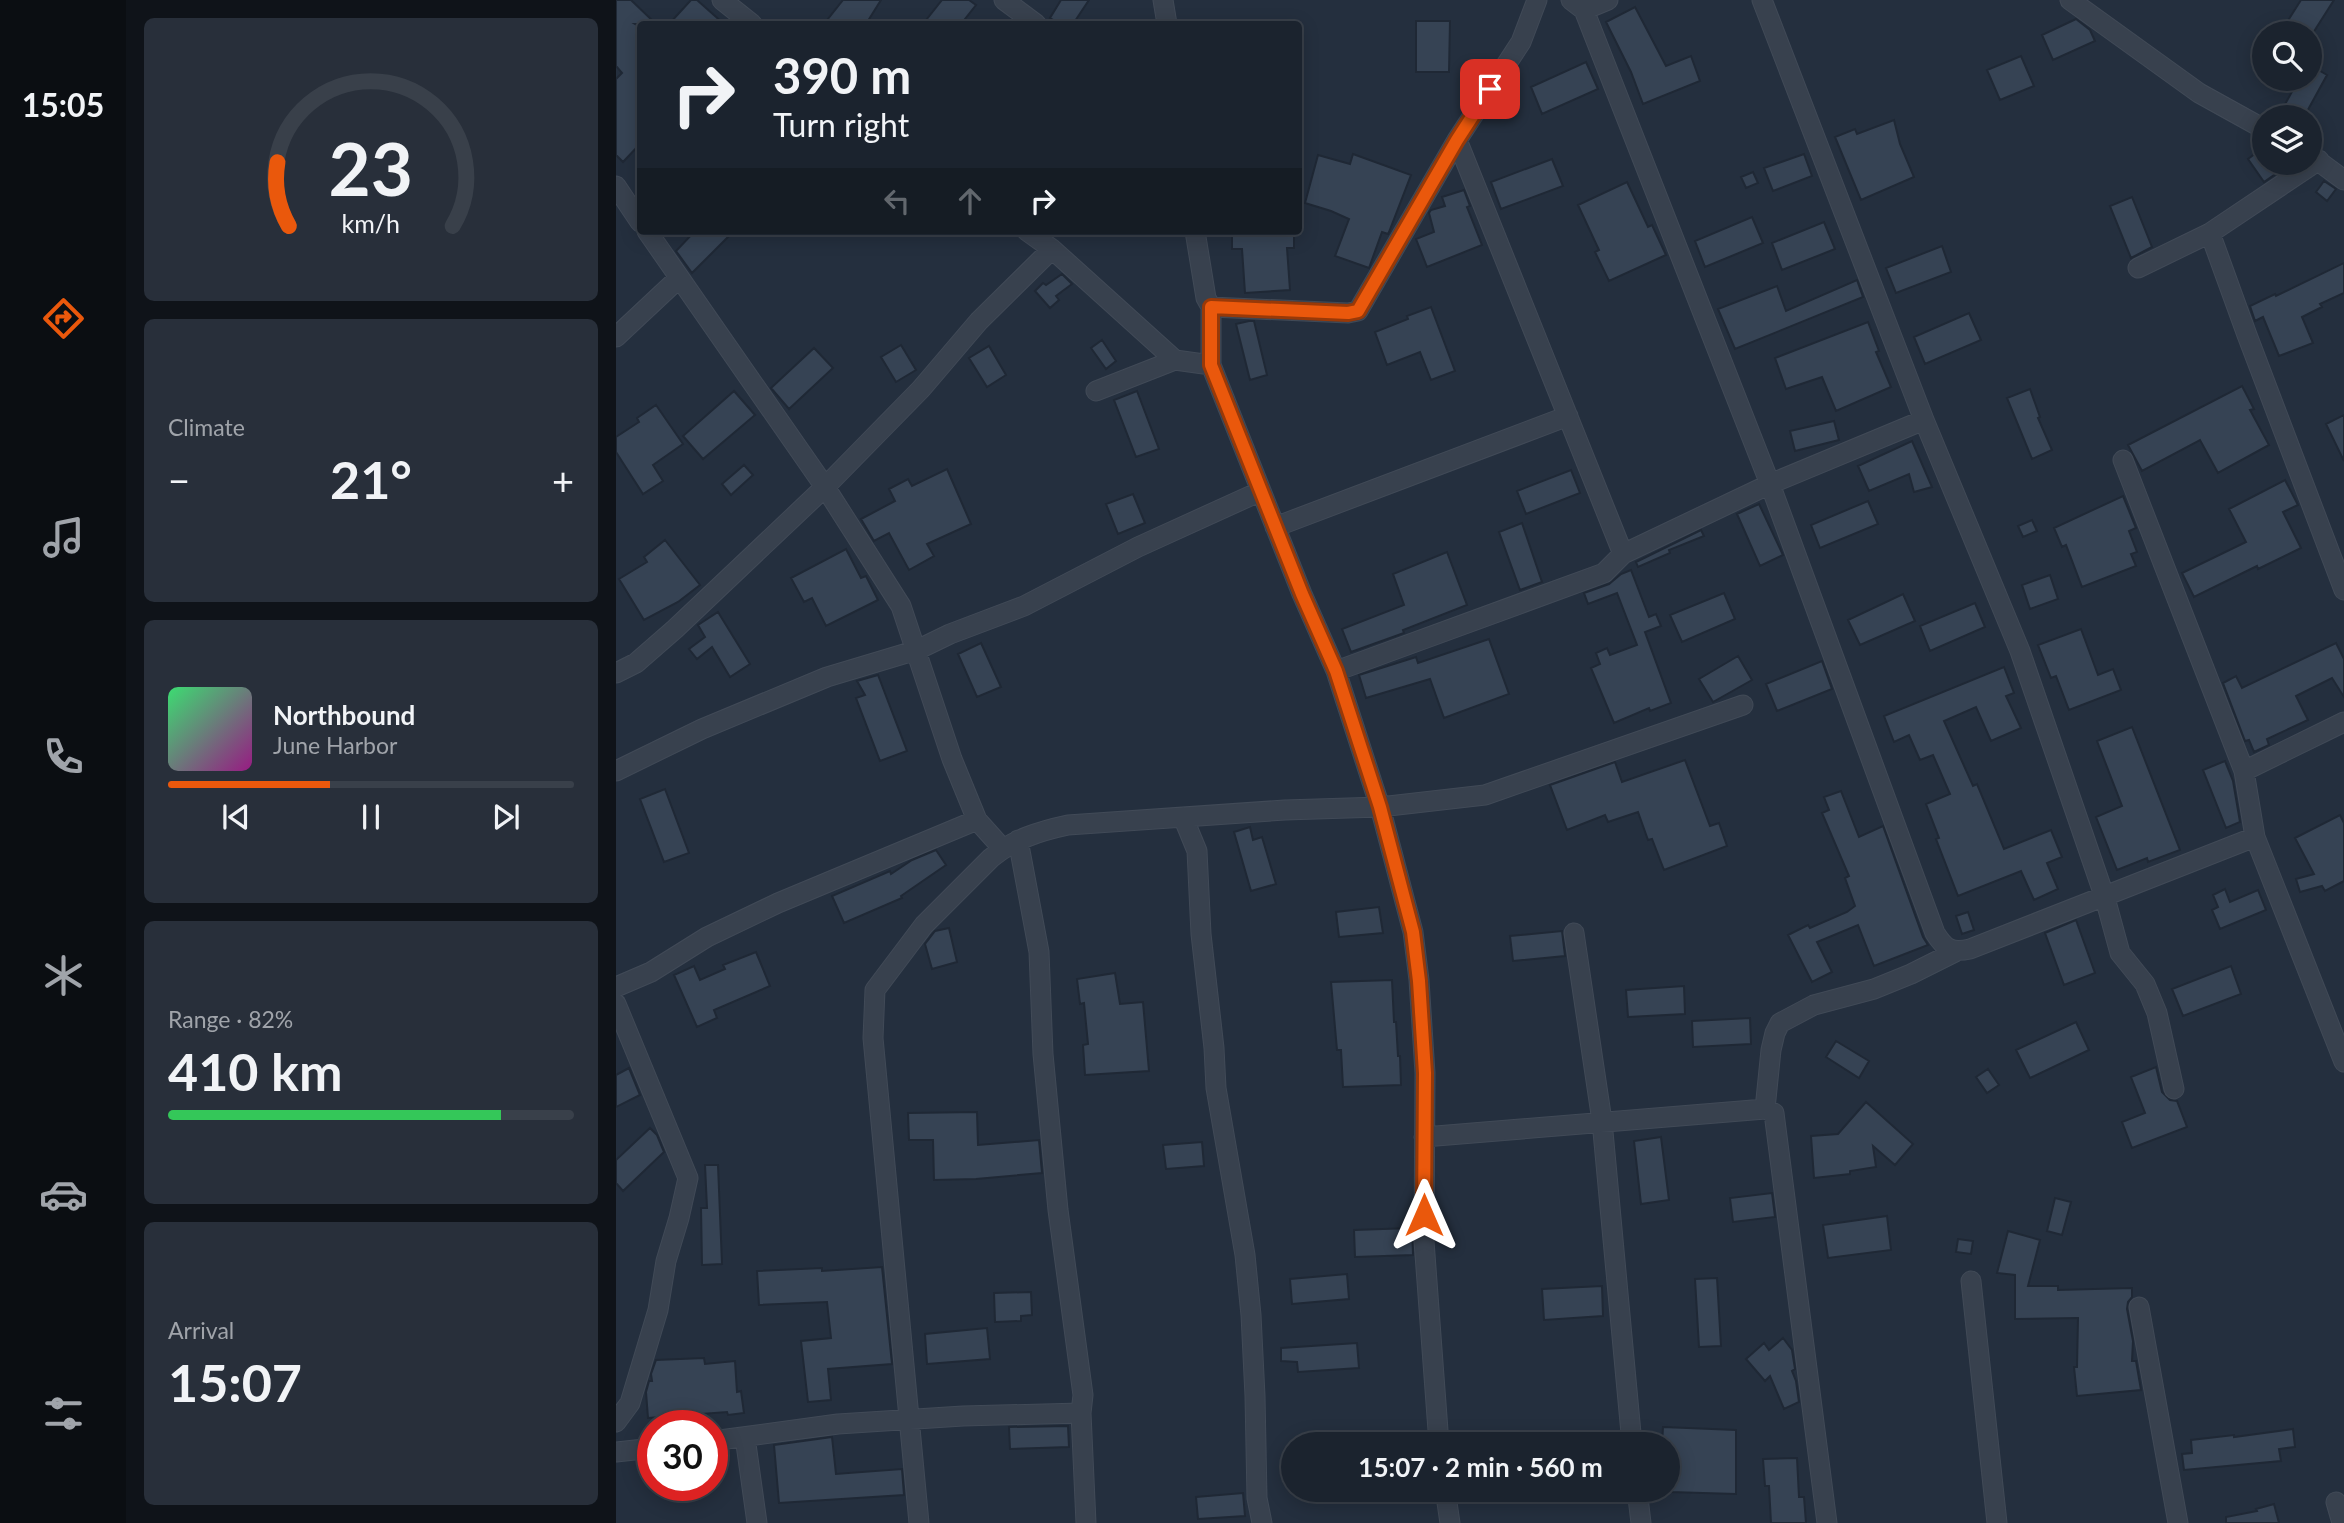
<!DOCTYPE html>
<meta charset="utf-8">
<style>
:root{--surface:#1b232e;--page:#282f3a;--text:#f1f3f6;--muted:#a0a4aa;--line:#39404a;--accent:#ea580c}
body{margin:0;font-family:Lato,sans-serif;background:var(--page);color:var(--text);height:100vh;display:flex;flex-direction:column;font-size:26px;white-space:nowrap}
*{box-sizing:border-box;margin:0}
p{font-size:23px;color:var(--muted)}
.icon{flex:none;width:38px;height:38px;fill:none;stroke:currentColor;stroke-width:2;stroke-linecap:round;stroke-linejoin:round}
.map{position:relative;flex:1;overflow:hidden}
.sheet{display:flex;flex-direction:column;gap:18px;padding:18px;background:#0f1319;width:490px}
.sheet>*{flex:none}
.banner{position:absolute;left:21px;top:21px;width:665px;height:214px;border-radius:7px;box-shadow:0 4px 18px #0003,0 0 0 2px var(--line);background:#1b232e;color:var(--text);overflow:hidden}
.fabs{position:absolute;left:1636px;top:21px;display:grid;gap:14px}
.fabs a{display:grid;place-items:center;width:70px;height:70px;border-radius:50%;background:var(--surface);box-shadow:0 4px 18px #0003,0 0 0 2px var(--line);font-size:35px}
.speed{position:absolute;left:21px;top:1410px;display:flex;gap:14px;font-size:35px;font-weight:700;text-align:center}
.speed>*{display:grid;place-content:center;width:91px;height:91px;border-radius:50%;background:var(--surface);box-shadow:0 4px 18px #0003,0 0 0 2px var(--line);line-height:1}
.speed .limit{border:10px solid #d22;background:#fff;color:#111}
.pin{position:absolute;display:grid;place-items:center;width:60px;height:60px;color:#fff;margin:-30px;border-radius:14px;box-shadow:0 4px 10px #0006}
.me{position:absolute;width:77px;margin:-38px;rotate:0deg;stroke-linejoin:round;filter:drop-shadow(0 0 5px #0008)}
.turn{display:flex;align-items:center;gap:24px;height:147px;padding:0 21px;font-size:32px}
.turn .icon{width:91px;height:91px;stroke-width:2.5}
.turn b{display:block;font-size:49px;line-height:60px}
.lanes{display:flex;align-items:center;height:66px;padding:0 21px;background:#0003;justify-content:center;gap:35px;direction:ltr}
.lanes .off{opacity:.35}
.big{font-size:52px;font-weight:700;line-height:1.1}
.sheet .card{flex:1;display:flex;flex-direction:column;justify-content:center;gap:10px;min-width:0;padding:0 24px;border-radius:10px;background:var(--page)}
.sheet .dial{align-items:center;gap:0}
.dial svg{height:182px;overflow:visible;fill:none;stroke:var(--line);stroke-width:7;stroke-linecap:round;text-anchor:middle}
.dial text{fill:var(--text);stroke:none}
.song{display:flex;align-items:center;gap:21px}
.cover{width:84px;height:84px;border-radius:10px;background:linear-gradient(135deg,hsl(140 70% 55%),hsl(310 70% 35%))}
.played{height:7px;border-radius:4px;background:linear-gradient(90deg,var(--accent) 40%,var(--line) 40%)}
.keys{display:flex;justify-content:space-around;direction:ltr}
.heat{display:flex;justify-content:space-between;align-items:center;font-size:38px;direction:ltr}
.charge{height:10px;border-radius:5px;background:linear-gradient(90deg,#34c759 82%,var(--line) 0)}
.trip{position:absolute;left:665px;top:1432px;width:399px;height:70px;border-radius:35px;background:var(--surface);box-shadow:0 4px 18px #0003,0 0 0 2px var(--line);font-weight:700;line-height:70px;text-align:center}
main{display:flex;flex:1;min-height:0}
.tab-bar{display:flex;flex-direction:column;width:126px;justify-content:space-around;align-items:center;background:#0b0e12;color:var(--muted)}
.tab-bar .icon{width:49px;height:49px}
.tab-bar .on{color:var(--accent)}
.tab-bar b{font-size:32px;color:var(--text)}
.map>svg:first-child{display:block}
</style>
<main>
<nav class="tab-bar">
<b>15:05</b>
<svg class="icon on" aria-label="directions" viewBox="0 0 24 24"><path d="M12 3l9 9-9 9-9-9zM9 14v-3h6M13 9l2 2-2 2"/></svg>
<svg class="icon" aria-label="music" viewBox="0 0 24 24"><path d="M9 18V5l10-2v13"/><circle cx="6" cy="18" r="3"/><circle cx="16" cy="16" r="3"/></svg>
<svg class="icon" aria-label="phone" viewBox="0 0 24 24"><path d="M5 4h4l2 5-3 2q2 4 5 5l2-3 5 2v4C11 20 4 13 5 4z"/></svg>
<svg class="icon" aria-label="climate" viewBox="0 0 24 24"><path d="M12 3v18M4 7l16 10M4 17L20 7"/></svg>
<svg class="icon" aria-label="car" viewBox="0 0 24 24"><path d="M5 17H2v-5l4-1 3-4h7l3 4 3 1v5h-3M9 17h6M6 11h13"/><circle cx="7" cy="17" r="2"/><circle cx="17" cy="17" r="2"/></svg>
<svg class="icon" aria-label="filters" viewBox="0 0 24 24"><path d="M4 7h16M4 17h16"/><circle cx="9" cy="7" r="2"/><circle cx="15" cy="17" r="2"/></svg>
</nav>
<section class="sheet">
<div class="card dial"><svg viewBox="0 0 100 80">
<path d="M14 69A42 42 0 1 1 86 69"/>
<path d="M14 69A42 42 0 0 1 9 41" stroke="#ea580c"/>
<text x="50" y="56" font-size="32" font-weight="700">23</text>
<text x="50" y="72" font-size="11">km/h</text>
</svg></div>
<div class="card"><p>Climate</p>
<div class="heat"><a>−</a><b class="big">21°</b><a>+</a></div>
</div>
<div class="card">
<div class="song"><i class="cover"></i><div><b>Northbound</b><p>June Harbor</p></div></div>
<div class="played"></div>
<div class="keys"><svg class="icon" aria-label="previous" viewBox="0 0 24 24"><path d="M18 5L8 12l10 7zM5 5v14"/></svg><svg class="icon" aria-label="pause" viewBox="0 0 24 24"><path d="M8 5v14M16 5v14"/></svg><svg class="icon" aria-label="next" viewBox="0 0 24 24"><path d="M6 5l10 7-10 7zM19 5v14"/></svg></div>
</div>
<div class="card"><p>Range · 82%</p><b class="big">410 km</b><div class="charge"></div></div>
<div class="card"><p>Arrival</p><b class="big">15:07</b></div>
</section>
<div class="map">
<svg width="1728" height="1523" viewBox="0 0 1728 1523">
<rect width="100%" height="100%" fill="#242f3e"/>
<path fill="#364354" stroke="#1f2835" stroke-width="2" d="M0,0H15L40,24H19L24,27V144L7,162L0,155V79L6,73L0,66Z
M75,0H81L108,24H53Z
M227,0H265L250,24H208Z
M326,0H353L360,5L345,24H307Z
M445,0H473L457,24H444L434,18Z
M1685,0H1718L1697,33H1664Z
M1019,7L1050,66L1075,56L1084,81L1027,104L1015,72L990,22Z
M1460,19L1474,30L1479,41L1437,60L1426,35Z
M800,21H834L833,72H800Z
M1405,56L1418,86L1384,100L1371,70Z
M970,62L982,89L926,114L915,87Z
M1694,65L1711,75L1688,117H1662L1683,79H1694Z
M1278,120L1284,144L1298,177L1245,200L1219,137L1239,129L1241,134Z
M1648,147V163H1675L1648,182L1632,159Z
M737,154L795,175L773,232L772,234L766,232L753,268L719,256L733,219L715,211L689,203L702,155L734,164Z
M1188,154L1196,176L1157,191L1148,168Z
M936,159L947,186L885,209L875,182Z
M1137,172L1142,183L1130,188L1125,177Z
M1708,181L1720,189L1711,201L1700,192Z
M1011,182L1032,227L1036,225L1050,255L993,281L979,252L983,250L962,205Z
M848,190L854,206L851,207L866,245L811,267L800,239L818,232L813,213L815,210L829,206L826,197Z
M1516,197L1536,247L1515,258L1494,206Z
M1136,217L1147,243L1089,267L1079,241Z
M1208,222L1219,249L1166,270L1156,243Z
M79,231H118L76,273L60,251Z
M616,231H678V248H671L674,290L629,293L626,249H616Z
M1326,246L1335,272L1280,293L1270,268Z
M1728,263V293L1704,304L1706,307L1686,317L1697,343L1663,356L1647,317L1639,321L1634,306L1659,294L1660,296Z
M446,274L456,284L440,296L443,300L434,308L419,291L427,283L430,285Z
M1241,280L1247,297L1119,349L1102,309L1161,286L1170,311Z
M815,307L839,371L815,380L804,352L771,365L759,332L792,319L791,316Z
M1353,313L1365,340L1309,364L1298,337Z
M633,321H638L651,375L634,380L620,324Z
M1252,322L1263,351L1260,352L1275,387L1220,411L1206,377L1170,389L1159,358Z
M486,340L500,361L490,369L475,348Z
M285,345L300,370L280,382L265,357Z
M373,346L390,375L371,387L353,358Z
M198,348L217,368L173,409L155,388Z
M1626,386L1638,409L1634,410L1653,445L1602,473L1584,440L1526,471L1512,445Z
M1414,389L1424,417L1422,418L1436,450L1416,459L1391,398Z
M118,391L139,415L87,459L67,436Z
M521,391L543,449L520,457L498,400Z
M40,405L67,444L37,465L47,481L27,494L0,452V437L23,422L21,418Z
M1728,415V461L1710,424Z
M1218,421L1223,440L1179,451L1174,431Z
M1296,441L1316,487L1298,492L1293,474L1253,491L1242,466Z
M128,465L137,475L115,495L106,484Z
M331,469L355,524L311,544L318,556L293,570L273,533L258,541L245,519L279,501L273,489L292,479L296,486Z
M955,470L964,493L910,514L901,491Z
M1669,480L1682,505L1667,512L1685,548L1642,569L1641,566L1578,597L1566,573L1630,542L1613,509Z
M517,494L529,523L502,534L490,504Z
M1507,496L1520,528L1513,531L1521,552L1515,554L1520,566L1466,587L1450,545L1446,547L1438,528Z
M1252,501L1262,524L1204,548L1195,525Z
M1143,504L1167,555L1144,566L1121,514Z
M1416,520L1421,531L1407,537L1402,526Z
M906,523L926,582L904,590L883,532Z
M1085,530L1088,536L1053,550L1054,553L1022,567L1020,562Z
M49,540L84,585L62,602L28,620L3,579L31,562L28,557Z
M230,549L245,578L250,576L262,600L210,626L196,598L188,602L175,578Z
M831,552L851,605L787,630L788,633L735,652L726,629L788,605L777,574Z
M1015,570L1033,617L1040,614L1045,626L1029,632L1055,703L1034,711L1033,708L998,723L975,668L984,664L980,653L991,648L994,655L1021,645L1001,593L972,604L968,593L993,584L1005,574Z
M1434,575L1442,599L1414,609L1406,585Z
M1108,593L1119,619L1066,642L1054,615Z
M1287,594L1299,621L1244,645L1232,620Z
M1359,603L1369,627L1314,651L1304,626Z
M102,612L134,664L114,677L96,647L81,659L73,649L89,637L82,625Z
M1465,629L1482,675L1497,669L1505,690L1453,710L1440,676L1435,678L1422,645Z
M873,639L893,694L828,718L814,679L750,698L743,675L800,657L802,663Z
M365,643L385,687L361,697L342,654Z
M1720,643L1728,659V697L1716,678L1680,696L1692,720L1651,739L1653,745L1638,752L1633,740L1629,741L1607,683L1620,676L1626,688Z
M1122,656L1136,680L1097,702L1083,679Z
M1206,661L1216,689L1161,711L1150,684Z
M1388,667L1398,693L1390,696L1405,728L1375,741L1360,707L1328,721L1357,786L1361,784L1388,849L1435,830L1446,857L1431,863L1442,889L1418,900L1405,871L1342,896L1320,839L1323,838L1310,804L1334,794L1317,755L1304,760L1293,735L1278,742L1268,716Z
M262,675L291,751L264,761L240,698L249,695L241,681Z
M1516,727L1564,850L1532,862L1531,858L1501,870L1480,817L1506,806L1481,741Z
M1069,760L1094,826L1103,823L1111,846L1048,870L1036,839L1032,840L1022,812L992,822L989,815L951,830L934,785L999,762L1006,782Z
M1609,761L1617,781L1624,822L1610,828L1587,770Z
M49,789L73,853L48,862L24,799Z
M1225,791L1243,837L1267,826L1307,937L1312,945L1258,966L1242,925L1201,942L1216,972L1196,982L1172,935L1192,925L1194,928L1231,912L1239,906L1229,878L1233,876L1206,813L1213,810L1208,797Z
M1724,815L1728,823V881L1709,891L1706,886L1684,892L1680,879L1698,874L1679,838Z
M634,827L637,840L646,837L660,884L635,891L618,832Z
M320,850L330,865L285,896L286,898L228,923L216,896L274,871L275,874L296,860Z
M1609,889L1614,902L1642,890L1650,910L1604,929L1596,910L1602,907L1597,895Z
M763,907L767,933L723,937L720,912Z
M1352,912L1358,930L1346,934L1340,916Z
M1460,920L1479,973L1448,985L1429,933Z
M333,928L341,962L316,969L309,944L319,931Z
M946,931L949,956L897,961L894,936Z
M140,952L154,986L98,1010L101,1018L81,1027L58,975L78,966L84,980L109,969L107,965Z
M1615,966L1625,994L1567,1016L1556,989Z
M499,973L504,1004L527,1002L533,1071L469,1075L467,1045L472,1044L468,1003L464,1004L461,979Z
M776,980L778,1022H780L782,1056H784L785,1085L727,1087L725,1050H721L715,982Z
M1068,986L1069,1014L1012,1017L1010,990Z
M1134,1018L1135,1044L1077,1047L1076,1021Z
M1460,1022L1473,1050L1414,1078L1400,1050Z
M1220,1041L1253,1061L1243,1078L1210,1057Z
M1540,1067L1546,1092L1554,1100L1561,1101L1571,1127L1516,1148L1506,1122L1529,1113L1515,1077Z
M13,1068L24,1095L0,1107V1075Z
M1372,1069L1383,1085L1371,1093L1360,1077Z
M1250,1102L1297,1144L1279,1165L1257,1146L1260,1167L1234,1171V1174L1198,1178L1195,1136L1222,1134Z
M361,1112L362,1145L423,1140L426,1173L360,1179L318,1180L317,1140H293L292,1113Z
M34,1128L41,1135L48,1152L7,1191L0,1183V1160Z
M1045,1137L1053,1200L1025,1204L1018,1141Z
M586,1142L588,1166L550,1169L547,1145Z
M89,1165H102L106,1264L86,1265L85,1208H91Z
M1156,1193L1159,1217L1117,1222L1114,1198Z
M1439,1198L1455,1202L1446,1235L1431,1231Z
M1271,1216L1275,1250L1212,1258L1207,1225Z
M796,1228L797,1255L739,1257L738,1230Z
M1392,1231L1424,1240L1412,1286H1442V1290L1516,1288V1297L1512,1302L1511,1309L1517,1341L1516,1361H1520L1525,1390L1461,1396L1458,1367H1461L1462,1318L1399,1319V1275L1381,1273Z
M1342,1239L1357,1241L1355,1254L1340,1252Z
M266,1267L276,1364L212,1369L215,1400L192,1402L185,1341L215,1338L211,1302L143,1305L141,1271L206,1268V1271Z
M731,1274L733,1299L676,1304L674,1279Z
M1101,1278L1105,1346L1083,1347L1079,1279Z
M986,1286L987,1316L928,1320L926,1289Z
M415,1292L416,1315L405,1316V1321L379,1322L378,1293Z
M371,1328L374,1359L311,1364L309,1334Z
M1167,1338L1176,1350L1179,1369L1176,1371L1180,1381L1183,1402L1168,1409L1154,1376L1149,1381L1130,1359L1148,1343L1153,1350Z
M741,1343L743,1368L682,1372L681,1362L665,1361V1348Z
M88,1358L89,1364L119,1361L121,1392L125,1391L128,1413L112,1415L111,1412L32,1418L30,1392L33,1381H36L35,1374L40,1360Z
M452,1426L453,1447L394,1449L393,1427Z
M1047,1427L1120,1430V1494L1054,1492L1056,1456H1052V1444H1046Z
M1677,1429L1679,1447L1663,1449L1665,1461L1568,1470L1566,1454L1576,1453L1575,1440L1618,1435V1437Z
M216,1437L220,1474L286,1469L288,1495L163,1503L158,1445Z
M1181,1458L1183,1497H1188L1190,1523H1155L1153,1486H1149L1147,1459Z
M627,1493L629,1516L582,1519L580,1497Z
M1658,1504L1663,1523H1610V1517L1641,1511L1640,1509Z"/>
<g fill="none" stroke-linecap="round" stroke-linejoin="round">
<g stroke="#414a57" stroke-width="21">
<path id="minor" d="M106,0L136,24
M388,0L420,24
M547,0L551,24
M955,0L968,10L1154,484L1319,933C1329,949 1335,953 1354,949L1639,837
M1146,0L1308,420L1404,651L1489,898L1504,953L1529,984L1541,1013L1558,1089
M1454,0L1583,93L1648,129
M968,10L992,0
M1694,155L1728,180
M0,186L24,222
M31,231L209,487L285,606L336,759L361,820L387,849
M411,231L436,249L559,360L595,365
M579,231L590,298L595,307V365L686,594L720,671L764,807L797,932L803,980L809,1073L808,1241L823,1444
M1594,233L1631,335L1728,590
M1522,268L1594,233L1703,160
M595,307L732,313L742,311L841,140L905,42L921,0
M0,337L63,278
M480,391L559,360
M1507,460L1628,771
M659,527L952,416
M1007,554L1154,484L1308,420
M720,671L988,573L1007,554L841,140
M0,673L20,663L59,629L209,487L305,389L363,321L436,249
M1728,722L1628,771L1639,837L1728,1062
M0,771L86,729L211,677L301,650L334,634L408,606L522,547L645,491
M567,817L581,851L585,934L598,1048L600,1088L629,1255L635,1315L639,1396L641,1498L646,1523
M958,933L986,1121L1016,1444
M0,987L35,972L91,937L162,903L361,820
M0,1004L72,1178L63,1218L50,1261L42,1310L14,1403L0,1422
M1149,1109L1155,1050L1159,1033L1164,1023L1198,1005L1258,989L1295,974L1339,952
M808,1137L1149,1109L1158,1113L1211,1523
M1355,1281L1381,1523
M1523,1307L1562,1523
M465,1413L470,1523
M129,1437L141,1523
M96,1441L222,1424L347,1416L465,1413L467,1395L442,1210L427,1054L423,952L402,840
M0,1452L37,1448
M829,1489L834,1523
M1021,1489L1025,1523
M1720,1502L1726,1523
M303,1523L257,1038L259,990L308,925L375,858C398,839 424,831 452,825L669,810L764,807L869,795L1127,705"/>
</g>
<use href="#minor" stroke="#38414e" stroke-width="19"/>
</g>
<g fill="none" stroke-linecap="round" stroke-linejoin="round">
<g stroke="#983908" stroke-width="18">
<path id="route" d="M808,1215L809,1073L803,981L797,932L764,807L720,671L686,594L595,365V307L732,313L742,311L841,140L874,89"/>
</g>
<use href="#route" stroke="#ea580c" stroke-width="12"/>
</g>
</svg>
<div class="fabs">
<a><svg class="icon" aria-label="search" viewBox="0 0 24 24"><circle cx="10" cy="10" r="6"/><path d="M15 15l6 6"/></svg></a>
<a><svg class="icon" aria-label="layers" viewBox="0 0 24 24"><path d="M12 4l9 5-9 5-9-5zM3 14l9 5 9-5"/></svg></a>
</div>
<div class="speed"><div class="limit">30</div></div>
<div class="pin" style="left:874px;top:89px;background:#d93025"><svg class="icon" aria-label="arrive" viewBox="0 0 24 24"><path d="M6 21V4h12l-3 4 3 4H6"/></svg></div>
<svg class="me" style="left:808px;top:1215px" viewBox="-20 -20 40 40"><path d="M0-17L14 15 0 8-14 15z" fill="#ea580c" stroke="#fff" stroke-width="4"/></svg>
<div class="trip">15:07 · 2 min · 560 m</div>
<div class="banner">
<div class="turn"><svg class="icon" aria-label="right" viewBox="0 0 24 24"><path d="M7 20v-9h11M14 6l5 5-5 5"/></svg><div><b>390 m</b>Turn right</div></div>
<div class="lanes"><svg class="icon off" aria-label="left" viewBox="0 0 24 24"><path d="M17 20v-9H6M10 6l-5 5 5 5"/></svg><svg class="icon off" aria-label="ahead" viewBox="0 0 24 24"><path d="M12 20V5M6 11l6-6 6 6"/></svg><svg class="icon" aria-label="right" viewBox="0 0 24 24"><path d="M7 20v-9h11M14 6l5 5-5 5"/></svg></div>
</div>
</div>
</main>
